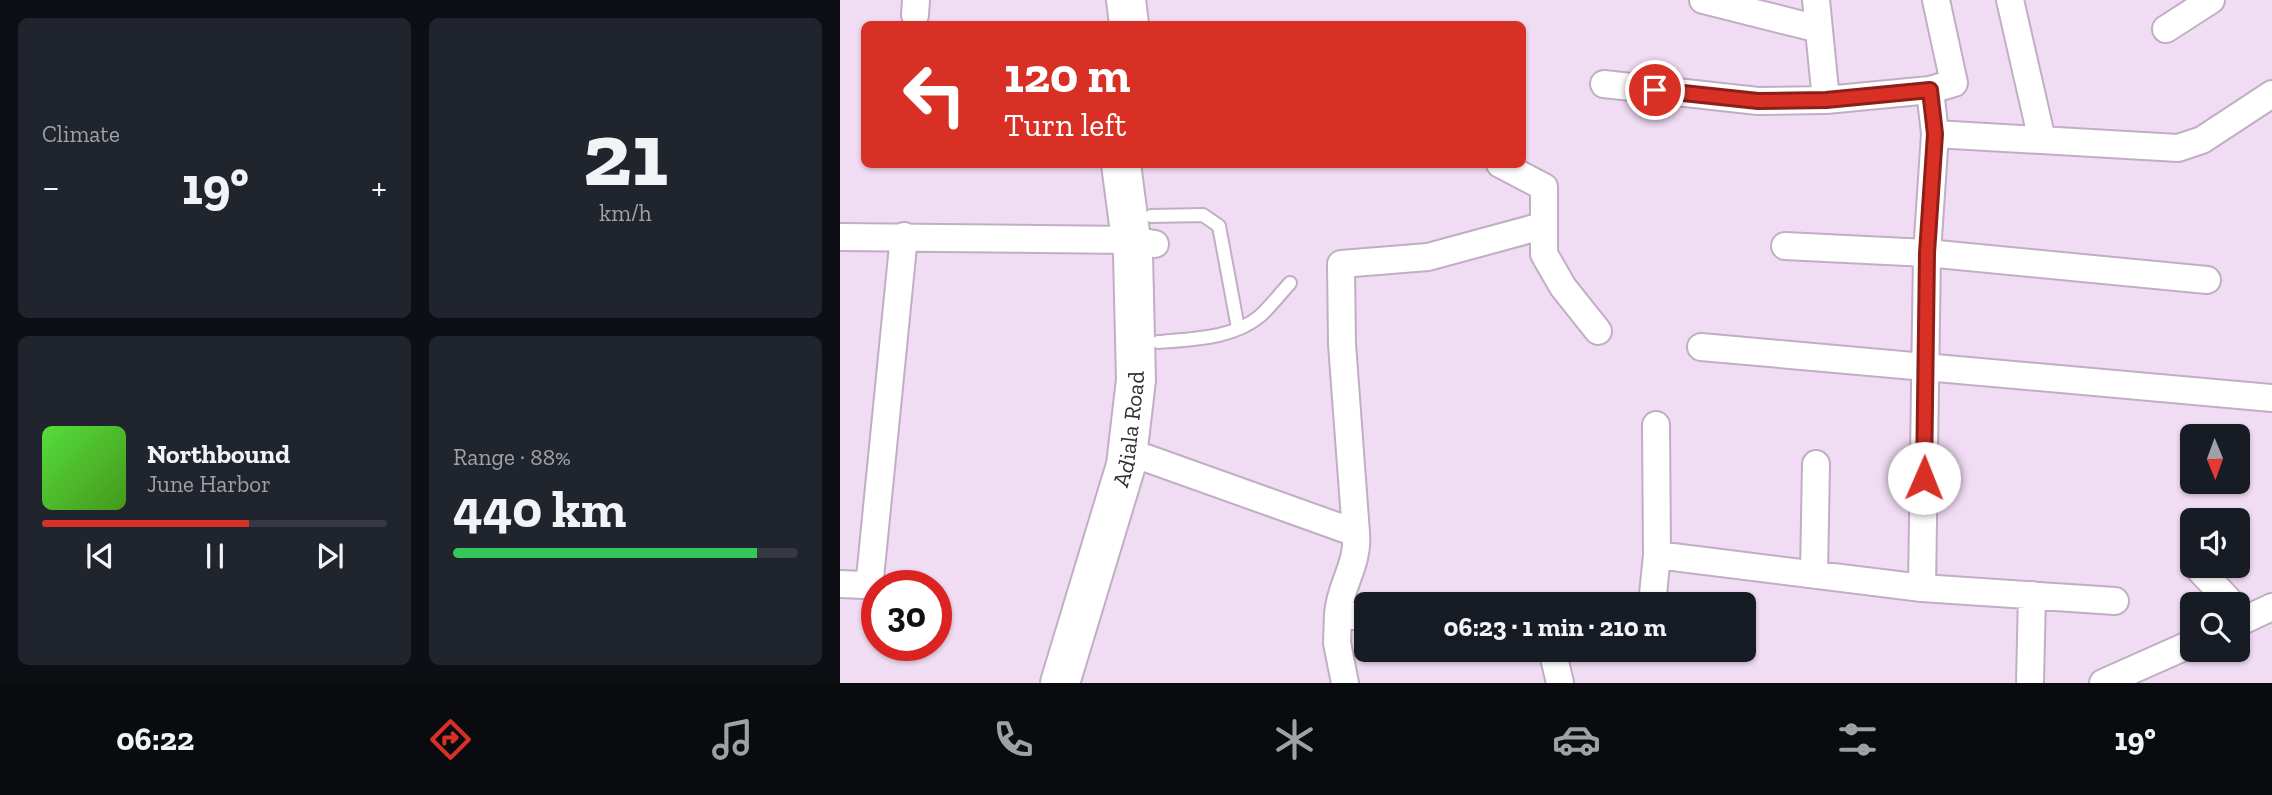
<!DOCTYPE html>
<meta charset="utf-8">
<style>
:root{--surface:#171b24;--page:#20242c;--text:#f1f3f6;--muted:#9ea1a6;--line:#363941;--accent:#d93025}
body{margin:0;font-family:"Zilla Slab",serif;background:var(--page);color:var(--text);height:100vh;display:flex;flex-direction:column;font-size:26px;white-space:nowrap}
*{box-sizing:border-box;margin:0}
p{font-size:23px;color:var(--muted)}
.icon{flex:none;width:38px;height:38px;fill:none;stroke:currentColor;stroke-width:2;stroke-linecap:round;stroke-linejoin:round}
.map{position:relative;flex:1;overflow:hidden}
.sheet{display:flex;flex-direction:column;gap:18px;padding:18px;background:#0d0f14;width:840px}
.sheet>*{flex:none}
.guide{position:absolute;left:21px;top:21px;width:665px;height:147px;border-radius:10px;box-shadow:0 2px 5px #0004;background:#d93025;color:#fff;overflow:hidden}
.needle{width:46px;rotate:179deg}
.tools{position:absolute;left:1340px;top:424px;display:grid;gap:14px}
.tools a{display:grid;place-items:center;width:70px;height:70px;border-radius:10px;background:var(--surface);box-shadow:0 2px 5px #0004;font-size:35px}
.speed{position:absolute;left:21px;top:570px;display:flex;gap:14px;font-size:35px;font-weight:700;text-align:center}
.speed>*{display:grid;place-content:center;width:91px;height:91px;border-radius:50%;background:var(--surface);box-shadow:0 2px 5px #0004;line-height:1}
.speed .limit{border:10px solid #d22;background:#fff;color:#111}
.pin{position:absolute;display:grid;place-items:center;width:60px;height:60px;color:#fff;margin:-30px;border:4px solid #fff;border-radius:50%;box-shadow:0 2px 7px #0007}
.me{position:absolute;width:77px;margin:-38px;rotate:1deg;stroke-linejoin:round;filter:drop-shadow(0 0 5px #0008)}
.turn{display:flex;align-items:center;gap:24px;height:147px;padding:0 28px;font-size:32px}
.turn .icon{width:91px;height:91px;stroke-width:2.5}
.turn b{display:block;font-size:49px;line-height:60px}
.big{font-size:52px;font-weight:700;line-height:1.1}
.sheet .tile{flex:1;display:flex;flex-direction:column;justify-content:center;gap:10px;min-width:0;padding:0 24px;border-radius:10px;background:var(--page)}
.sheet .dial{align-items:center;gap:0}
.dial b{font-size:91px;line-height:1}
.song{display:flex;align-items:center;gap:21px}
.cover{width:84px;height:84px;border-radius:10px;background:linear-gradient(135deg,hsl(110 70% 55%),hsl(100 70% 35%))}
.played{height:7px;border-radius:4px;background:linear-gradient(90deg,var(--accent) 60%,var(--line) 60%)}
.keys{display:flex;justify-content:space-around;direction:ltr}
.heat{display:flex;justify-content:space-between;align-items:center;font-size:38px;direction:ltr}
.charge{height:10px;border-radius:5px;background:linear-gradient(90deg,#34c759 88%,var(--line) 0)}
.sheet .tiles{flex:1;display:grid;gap:18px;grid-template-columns:repeat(2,1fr)}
.trip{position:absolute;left:514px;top:592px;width:402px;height:70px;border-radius:10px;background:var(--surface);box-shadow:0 2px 5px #0004;font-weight:700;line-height:70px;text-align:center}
.menu{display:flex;height:112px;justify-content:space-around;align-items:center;background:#090b0e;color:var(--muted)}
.menu .icon{width:49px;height:49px}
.menu .selected{color:var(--accent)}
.menu b{font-size:32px;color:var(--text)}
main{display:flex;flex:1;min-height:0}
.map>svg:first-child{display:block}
</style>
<main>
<section class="sheet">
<div class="tiles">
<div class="tile"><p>Climate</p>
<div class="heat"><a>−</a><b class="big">19°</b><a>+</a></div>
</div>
<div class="tile dial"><b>21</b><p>km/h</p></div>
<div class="tile">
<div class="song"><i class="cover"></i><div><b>Northbound</b><p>June Harbor</p></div></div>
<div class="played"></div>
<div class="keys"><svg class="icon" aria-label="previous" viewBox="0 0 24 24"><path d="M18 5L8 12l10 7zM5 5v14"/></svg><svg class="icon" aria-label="pause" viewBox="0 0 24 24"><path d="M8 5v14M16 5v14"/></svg><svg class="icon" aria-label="next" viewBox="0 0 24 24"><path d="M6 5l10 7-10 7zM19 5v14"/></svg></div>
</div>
<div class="tile"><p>Range · 88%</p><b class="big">440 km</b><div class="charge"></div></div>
</div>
</section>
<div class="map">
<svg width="1432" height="683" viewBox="0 0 1432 683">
<rect width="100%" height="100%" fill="#f0dcf3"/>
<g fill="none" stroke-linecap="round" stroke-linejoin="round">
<g stroke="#c1aec4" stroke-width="16">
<path id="lane" d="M311,216L363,215L379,226L398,328
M318,342C351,339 393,339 420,316C431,306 440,294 450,283"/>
</g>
<g stroke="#c1aec4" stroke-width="30">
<path id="street" d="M863,0L979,29
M976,0L986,100
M1170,0L1202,140
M75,15L76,0
M1326,29L1371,0
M764,84L918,101L986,100L1090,90L1095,134
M1090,90L1114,83L1096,0
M660,164L704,187V254L723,287L758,331
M0,237L291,240L315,244
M945,246L1087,253L1367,280
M861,347L1432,398
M816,425L817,555
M306,458L516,533C519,564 500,585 498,614L527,617
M516,533L502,344L501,264L588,257L702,226
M1360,570L1392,604
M974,574L976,464
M0,584L24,585L30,578L64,236
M1082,588L1087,253L1095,134L1338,148L1362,140L1432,94
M812,604L817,555L1082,588L1275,601
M498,614L497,643L505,683
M1398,623L1432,607
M712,649L720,683
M1190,683L1192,595
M1263,683L1353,643"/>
</g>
<g stroke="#c1aec4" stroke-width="42">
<g id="primary">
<path d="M286,0L289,24"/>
<path id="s1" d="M220,683L286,465L296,380L293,255L281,164"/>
</g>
</g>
<use href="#lane" stroke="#fff" stroke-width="12"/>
<use href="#street" stroke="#fff" stroke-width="26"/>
<use href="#primary" stroke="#fff" stroke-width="38"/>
</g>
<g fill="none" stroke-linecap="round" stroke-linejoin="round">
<g stroke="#8d1f18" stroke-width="18">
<path id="route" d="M815,90L918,101L986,100L1090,90L1095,134L1087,253L1084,478"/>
</g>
<use href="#route" stroke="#d93025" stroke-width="12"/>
</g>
<g text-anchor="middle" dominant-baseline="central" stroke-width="7" stroke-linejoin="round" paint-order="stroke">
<g font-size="23" fill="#342c35" stroke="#fff">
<text stroke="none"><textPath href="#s1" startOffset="264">Adiala Road</textPath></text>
</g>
</g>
</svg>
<div class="tools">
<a><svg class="needle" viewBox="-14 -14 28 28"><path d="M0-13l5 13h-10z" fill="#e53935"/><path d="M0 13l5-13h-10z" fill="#9ea1a6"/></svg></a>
<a><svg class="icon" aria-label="sound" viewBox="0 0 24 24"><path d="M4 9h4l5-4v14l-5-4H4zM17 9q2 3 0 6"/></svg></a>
<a><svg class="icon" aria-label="search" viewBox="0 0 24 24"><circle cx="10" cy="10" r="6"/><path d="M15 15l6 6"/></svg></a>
</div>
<div class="speed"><div class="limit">30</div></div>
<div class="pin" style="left:815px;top:90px;background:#d93025"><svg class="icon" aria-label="arrive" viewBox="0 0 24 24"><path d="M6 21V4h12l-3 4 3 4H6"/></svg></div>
<svg class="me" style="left:1084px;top:478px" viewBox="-20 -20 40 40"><circle r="19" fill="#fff"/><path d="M0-13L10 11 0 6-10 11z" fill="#d93025"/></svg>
<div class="trip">06:23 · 1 min · 210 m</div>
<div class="guide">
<div class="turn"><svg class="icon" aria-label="left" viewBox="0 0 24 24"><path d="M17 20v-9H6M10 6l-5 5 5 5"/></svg><div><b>120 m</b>Turn left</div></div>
</div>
</div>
</main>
<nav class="menu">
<b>06:22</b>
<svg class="icon selected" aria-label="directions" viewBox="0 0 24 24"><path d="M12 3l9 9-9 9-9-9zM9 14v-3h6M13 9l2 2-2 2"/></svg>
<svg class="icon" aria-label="music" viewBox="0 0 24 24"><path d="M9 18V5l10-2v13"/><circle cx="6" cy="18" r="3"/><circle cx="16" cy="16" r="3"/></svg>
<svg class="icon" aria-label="phone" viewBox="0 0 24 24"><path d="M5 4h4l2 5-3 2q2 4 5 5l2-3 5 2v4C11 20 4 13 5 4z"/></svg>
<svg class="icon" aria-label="climate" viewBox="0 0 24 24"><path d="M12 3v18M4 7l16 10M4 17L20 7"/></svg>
<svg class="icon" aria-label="car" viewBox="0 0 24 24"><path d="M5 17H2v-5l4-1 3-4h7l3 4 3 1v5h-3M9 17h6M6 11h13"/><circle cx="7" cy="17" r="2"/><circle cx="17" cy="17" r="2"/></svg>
<svg class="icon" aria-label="filters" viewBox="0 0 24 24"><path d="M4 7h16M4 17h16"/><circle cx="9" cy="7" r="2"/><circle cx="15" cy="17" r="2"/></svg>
<b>19°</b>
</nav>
